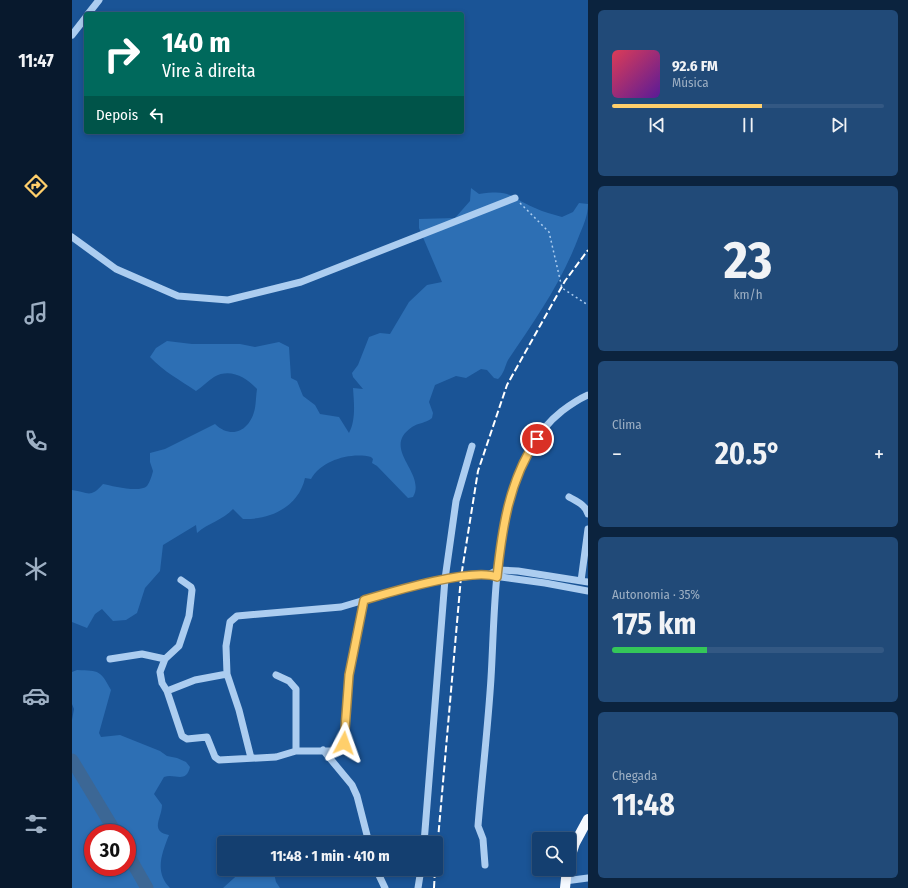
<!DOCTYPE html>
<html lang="pt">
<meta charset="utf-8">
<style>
:root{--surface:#143f70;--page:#214a78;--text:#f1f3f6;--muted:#9dafc3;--line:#335883;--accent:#ffcf6b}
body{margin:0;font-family:"Fira Sans Condensed",sans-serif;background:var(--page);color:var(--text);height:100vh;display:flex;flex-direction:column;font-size:15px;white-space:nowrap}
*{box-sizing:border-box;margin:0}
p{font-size:13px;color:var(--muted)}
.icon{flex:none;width:22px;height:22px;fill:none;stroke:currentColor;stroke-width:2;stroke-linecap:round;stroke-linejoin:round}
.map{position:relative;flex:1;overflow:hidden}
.side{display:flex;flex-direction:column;gap:10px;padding:10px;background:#0b233e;width:320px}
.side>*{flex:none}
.top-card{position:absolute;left:12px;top:12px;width:380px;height:122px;border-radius:4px;box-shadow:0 2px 6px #0003,0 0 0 1px var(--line);background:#00695c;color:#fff;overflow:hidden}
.fabs{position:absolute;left:460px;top:832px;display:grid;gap:8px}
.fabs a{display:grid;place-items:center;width:44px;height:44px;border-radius:4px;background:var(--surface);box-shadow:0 2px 6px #0003,0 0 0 1px var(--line);font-size:20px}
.speed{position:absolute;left:12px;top:824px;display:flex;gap:8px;font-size:20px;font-weight:700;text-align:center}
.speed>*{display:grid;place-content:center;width:52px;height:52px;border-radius:50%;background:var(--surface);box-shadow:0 2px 6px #0003,0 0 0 1px var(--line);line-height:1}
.speed .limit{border:6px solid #d22;background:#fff;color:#111}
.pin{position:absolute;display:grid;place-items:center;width:34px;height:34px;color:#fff;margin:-17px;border:2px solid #fff;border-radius:50%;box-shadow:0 1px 4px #0007}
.me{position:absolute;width:44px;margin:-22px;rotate:4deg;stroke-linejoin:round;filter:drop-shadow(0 0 3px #0008)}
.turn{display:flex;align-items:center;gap:14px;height:84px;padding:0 12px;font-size:18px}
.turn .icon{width:52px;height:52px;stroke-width:2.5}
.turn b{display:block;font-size:28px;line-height:34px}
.then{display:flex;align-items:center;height:38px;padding:0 12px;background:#0003;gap:8px;font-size:15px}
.big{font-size:30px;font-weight:700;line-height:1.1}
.side .widget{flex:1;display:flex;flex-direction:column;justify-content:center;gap:6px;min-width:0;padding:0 14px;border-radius:6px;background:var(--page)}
.side .dial{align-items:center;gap:0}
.dial b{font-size:52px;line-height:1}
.song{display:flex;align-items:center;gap:12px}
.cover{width:48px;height:48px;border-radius:6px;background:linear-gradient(135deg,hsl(350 70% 55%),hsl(270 70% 35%))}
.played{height:4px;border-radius:2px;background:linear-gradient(90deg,var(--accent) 55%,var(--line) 55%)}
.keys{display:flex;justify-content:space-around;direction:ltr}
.heat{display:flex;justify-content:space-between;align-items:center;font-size:22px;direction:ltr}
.charge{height:6px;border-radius:3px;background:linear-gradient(90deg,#34c759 35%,var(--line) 0)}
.trip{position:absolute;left:145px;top:836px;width:226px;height:40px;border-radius:4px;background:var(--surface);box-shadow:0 2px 6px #0003,0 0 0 1px var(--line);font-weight:700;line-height:40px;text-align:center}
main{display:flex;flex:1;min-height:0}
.tab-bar{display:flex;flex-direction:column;width:72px;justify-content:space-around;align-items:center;background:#08192d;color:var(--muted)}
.tab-bar .icon{width:28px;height:28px}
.tab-bar .on{color:var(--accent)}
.tab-bar b{font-size:18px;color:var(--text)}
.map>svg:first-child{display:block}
</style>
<main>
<nav class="tab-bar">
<b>11:47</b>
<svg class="icon on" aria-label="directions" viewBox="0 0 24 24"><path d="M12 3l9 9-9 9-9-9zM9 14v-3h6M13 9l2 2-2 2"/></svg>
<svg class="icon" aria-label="music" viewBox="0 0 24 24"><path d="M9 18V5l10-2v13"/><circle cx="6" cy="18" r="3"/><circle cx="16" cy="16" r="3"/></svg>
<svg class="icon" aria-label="phone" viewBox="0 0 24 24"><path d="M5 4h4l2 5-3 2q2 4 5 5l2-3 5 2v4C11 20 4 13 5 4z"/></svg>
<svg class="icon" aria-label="climate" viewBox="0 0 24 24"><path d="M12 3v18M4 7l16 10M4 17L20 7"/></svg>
<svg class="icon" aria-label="car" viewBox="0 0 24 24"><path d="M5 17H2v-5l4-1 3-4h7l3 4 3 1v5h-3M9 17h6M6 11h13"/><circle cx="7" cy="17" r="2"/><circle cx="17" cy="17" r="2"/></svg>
<svg class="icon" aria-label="filters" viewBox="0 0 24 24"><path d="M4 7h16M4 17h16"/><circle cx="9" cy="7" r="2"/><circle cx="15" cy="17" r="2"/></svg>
</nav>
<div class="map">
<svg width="516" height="888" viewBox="0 0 516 888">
<rect width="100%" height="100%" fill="#1a5496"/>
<path fill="#2d6fb4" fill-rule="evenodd" d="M399,188L407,194C441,189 436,197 463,208C471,212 481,214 490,217L501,212L507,203L516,204C516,216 511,226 507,236C490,282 463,320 436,360C433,366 432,374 426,379L422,378L415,370L409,369L394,378L384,376L363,385L357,402L361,413L360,418C354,423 346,423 340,427C308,449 355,473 341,497L336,498L305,466L300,463L301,459L299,457C279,452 250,460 239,479L233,478C227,506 199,520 171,519L161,509C151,520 136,523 125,533L124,525L91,545L88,571L73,588L65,613L54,620L41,621L30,609L23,614L15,628L0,622V490C16,492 18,499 31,484C40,486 68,493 75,486C78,482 80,475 81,471L78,462V453L93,449L143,424C161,441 179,429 183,408C184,402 184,395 185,389C174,377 158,368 142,377C136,381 130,387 124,391C108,380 92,372 78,357L84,348L95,341L120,344H168L183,347L207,342L217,347L219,378L225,381L231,396L243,405L248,414L267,417L277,433C284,420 282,403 281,388L291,389L281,377L280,373L286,365L297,337L308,333L318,334L337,302L355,285L370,282L347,228V219L383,218L398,201Z
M5,670C28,671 28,670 39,690L27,733L29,737L48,735L88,751L95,756L105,758L114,762L118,767C114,784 103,773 92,777L82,794L90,805C90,818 77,831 97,835C90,853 82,872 98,888H0V720L2,709L0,704V672ZM21,833H55V867H21Z
M172,869H201L204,882L208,888H151Z"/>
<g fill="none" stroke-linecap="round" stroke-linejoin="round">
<path stroke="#3c6795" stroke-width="13" d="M0,760L44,833
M55,853L75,888"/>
<path stroke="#accdf0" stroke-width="1.5" stroke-dasharray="2 3" stroke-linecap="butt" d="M448,203L477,232L490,288L516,305"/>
<path stroke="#accdf0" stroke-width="7" d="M16,14L27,0
M0,35L14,17
M0,237L44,269L106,296L156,300L229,282L443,198
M497,497C504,501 514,505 516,514
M422,576L473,583L516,591
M109,580L119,587L120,590L117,616L107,646L93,659L88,672L90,683L95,691L110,736L115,739L135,737L143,757L147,760L204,757L224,751H263L273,743L277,675L292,600
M509,581L516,529
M38,659L70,654L93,659
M204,675L217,681L224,689V751
M95,691L123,680L155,674
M251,750L280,785L285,796L297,843
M179,758L167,710L155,674L154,646L158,622L165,616L269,607L333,588L373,579L418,574L426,570L446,571L516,582
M352,843L373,579L384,501L400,446
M413,865L411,839L406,826C410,777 416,727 419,678C424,597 420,466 490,411C498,405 507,399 516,395
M304,869L313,888
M493,881L516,878
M346,888L349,869"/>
<path stroke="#f5f9ff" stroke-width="10" d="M497,861L503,843L516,819
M493,888L495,869"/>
<path stroke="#fff" stroke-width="2" stroke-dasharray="7 3" stroke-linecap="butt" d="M364,862L389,577L406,471L435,385L493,281L516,250
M362,888L363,869"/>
</g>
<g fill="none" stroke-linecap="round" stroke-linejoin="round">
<g stroke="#a68746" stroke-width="10">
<path id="route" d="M272,743L277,675L292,600C319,592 401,567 425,577C430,529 437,480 465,439"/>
</g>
<use href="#route" stroke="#ffcf6b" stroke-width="7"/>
</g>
</svg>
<div class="fabs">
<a><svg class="icon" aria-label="search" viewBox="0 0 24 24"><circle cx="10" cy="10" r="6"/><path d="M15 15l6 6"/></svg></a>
</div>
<div class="speed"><div class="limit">30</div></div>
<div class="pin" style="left:465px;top:439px;background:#d93025"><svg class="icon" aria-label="arrive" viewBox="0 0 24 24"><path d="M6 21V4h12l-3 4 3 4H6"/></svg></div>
<svg class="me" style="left:272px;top:743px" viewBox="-20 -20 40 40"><path d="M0-17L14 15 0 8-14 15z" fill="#ffcf6b" stroke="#fff" stroke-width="4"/></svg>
<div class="trip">11:48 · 1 min · 410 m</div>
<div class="top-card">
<div class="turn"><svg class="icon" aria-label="right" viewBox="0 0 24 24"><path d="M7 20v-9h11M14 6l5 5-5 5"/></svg><div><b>140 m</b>Vire à direita</div></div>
<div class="then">Depois<svg class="icon" aria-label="left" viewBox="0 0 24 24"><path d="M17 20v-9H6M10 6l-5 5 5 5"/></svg></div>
</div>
</div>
<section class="side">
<div class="widget">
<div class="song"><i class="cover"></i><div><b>92.6 FM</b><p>Música</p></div></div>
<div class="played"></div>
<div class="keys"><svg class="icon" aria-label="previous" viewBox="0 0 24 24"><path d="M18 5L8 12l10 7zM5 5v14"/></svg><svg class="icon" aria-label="pause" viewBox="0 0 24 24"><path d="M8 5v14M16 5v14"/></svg><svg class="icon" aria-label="next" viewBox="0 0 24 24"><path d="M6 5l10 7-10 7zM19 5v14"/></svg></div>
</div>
<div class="widget dial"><b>23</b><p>km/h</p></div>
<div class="widget"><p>Clima</p>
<div class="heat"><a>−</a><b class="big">20.5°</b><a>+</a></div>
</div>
<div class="widget"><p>Autonomia · 35%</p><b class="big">175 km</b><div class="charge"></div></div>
<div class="widget"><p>Chegada</p><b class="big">11:48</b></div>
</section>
</main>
